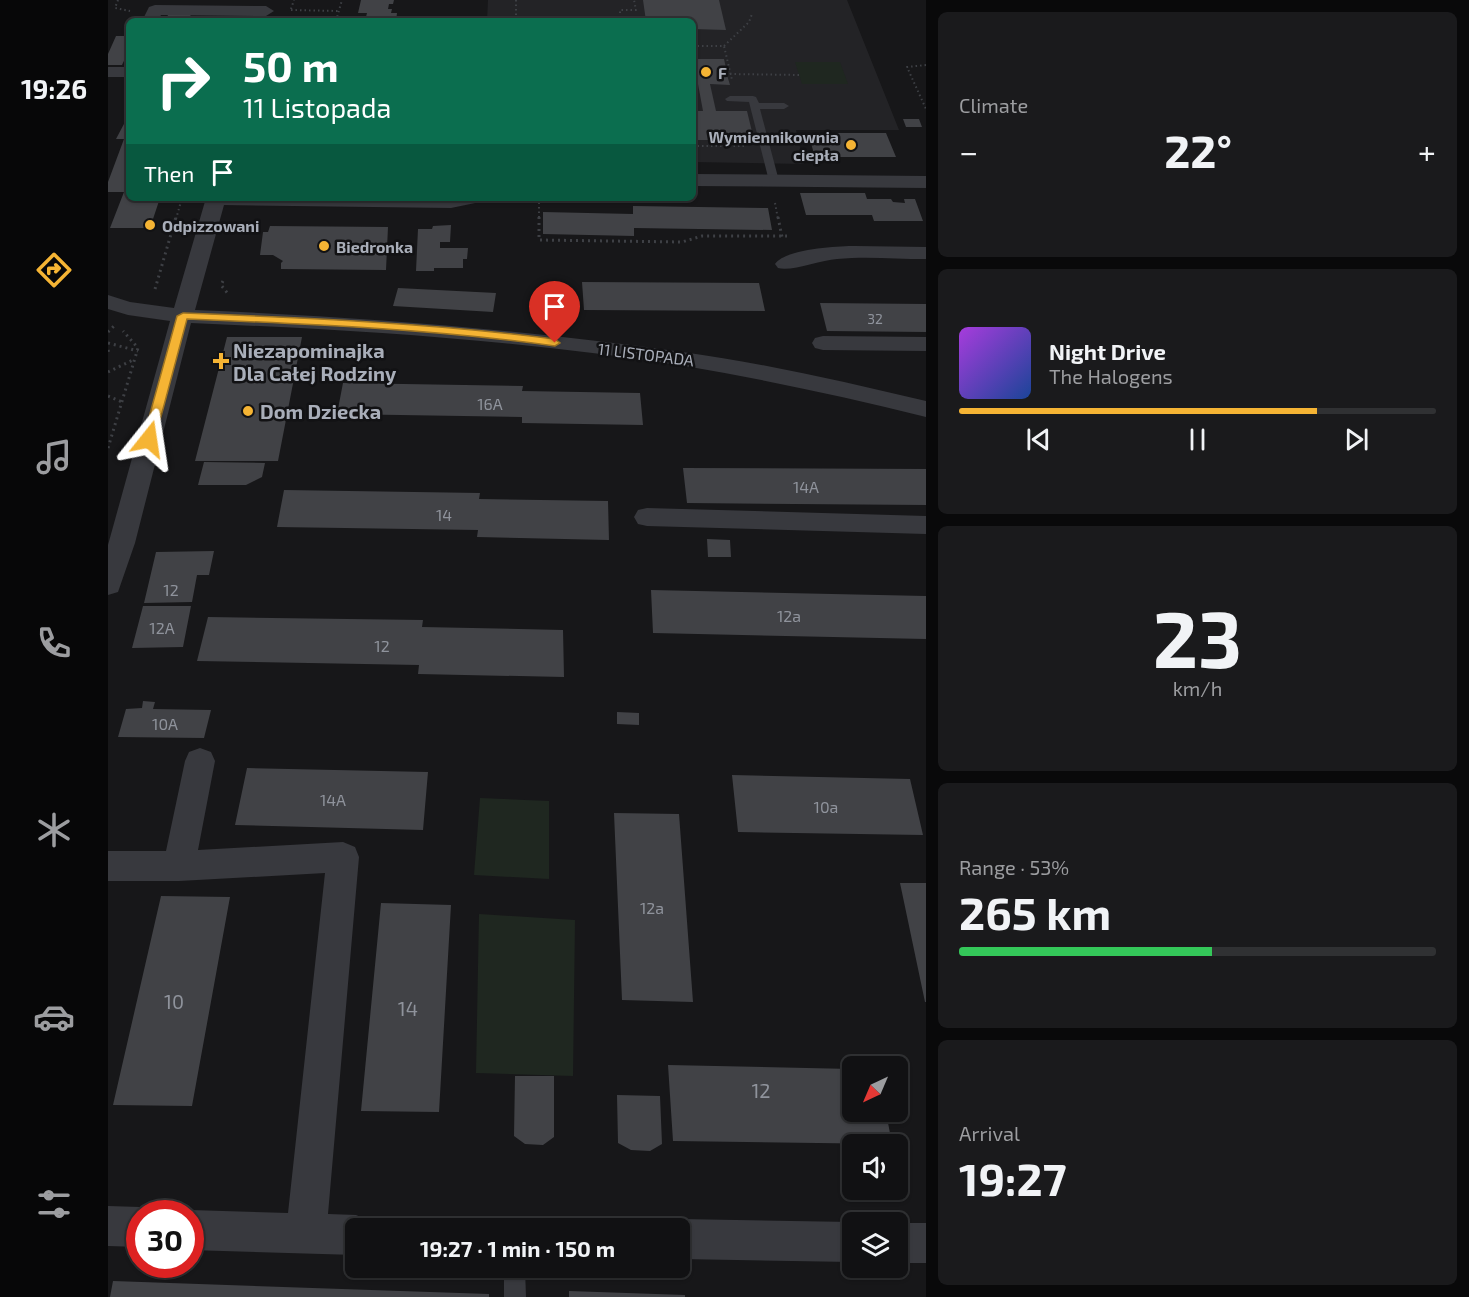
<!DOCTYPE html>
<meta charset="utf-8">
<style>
:root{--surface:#111113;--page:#1a1a1c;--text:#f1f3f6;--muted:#9c9da0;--line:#303133;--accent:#f5b434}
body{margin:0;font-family:"Exo 2",sans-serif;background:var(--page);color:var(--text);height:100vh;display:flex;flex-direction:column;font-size:22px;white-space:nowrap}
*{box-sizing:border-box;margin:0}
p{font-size:20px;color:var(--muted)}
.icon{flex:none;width:33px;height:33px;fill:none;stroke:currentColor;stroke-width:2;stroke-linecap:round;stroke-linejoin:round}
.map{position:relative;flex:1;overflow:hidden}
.details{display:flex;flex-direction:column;gap:12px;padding:12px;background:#09090a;width:543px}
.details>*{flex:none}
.guide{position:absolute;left:18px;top:18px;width:570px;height:183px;border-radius:9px;box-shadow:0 2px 4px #0004,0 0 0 2px var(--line);background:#0b6e4f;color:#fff;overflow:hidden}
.needle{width:39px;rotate:224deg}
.controls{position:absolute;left:734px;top:1056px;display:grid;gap:12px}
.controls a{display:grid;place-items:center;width:66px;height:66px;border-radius:9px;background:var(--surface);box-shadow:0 2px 4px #0004,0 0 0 2px var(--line);font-size:30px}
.speed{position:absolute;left:18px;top:1200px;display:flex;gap:12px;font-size:30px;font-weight:700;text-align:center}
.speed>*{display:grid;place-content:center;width:78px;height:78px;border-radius:50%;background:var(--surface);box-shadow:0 2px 4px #0004,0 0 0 2px var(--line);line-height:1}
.speed .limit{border:9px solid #d22;background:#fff;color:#111}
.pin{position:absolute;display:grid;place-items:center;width:51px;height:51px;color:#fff;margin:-62px -26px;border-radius:50% 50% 50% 0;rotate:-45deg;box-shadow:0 0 6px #0007}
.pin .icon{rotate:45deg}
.me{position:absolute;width:66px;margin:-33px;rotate:15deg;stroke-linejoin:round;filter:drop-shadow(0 0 4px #0008)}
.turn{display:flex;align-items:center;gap:21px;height:126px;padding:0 18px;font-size:27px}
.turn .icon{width:78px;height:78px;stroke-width:2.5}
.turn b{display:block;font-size:42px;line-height:51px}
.then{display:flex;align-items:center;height:57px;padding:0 18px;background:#0003;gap:12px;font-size:22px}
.big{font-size:45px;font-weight:700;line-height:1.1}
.details .widget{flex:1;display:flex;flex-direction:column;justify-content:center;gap:9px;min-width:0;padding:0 21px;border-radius:9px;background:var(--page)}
.details .dial{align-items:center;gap:0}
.dial b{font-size:78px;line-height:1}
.song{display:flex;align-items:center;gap:18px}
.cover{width:72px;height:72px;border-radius:9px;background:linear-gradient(135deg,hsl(280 70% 55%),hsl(220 70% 35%))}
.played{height:6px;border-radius:3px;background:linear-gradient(90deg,var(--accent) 75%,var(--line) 75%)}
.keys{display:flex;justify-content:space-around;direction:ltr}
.heat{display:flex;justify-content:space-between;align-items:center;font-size:33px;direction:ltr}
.charge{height:9px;border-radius:4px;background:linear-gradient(90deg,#34c759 53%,var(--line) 0)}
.trip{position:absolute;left:237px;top:1218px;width:345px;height:60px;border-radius:9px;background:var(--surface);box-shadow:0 2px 4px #0004,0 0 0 2px var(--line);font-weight:700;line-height:60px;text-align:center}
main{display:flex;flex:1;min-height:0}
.menu{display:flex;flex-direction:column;width:108px;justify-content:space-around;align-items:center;background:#070708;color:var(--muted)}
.menu .icon{width:42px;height:42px}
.menu .active{color:var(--accent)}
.menu b{font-size:27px;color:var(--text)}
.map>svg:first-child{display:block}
</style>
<main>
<nav class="menu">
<b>19:26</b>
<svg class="icon active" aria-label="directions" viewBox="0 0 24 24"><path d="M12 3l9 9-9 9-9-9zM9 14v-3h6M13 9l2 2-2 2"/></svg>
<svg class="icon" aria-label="music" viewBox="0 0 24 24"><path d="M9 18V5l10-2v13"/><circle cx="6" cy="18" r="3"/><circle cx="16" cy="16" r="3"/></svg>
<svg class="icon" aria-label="phone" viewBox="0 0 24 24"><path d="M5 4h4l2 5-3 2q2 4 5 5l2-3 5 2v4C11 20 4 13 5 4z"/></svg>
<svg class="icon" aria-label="climate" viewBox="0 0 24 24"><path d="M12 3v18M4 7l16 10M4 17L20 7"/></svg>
<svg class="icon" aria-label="car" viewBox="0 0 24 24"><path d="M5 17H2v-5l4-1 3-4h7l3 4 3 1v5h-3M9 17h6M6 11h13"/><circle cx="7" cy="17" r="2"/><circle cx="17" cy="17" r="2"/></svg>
<svg class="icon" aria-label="filters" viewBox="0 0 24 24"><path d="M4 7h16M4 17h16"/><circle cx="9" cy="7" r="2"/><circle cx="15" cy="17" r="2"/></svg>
</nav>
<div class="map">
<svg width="818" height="1297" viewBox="0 0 818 1297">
<rect width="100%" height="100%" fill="#171719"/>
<path fill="#232326" d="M380,0H739L791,130H688L696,164L585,162V21H379Z"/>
<path fill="#1f2720" d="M687,62H732L740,84H694Z
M372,798L441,801V879L366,875Z
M371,914L467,920L465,1076L368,1073Z"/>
<path fill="#414246" d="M253,0H286L285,4H281L280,9H284L283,13H289L288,21H257L259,13H250Z
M535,0H611L618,30L585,29V21H538Z
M60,15H83L82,16H101L100,21H57Z
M409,19H472V21H409Z
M8,36H21V50L14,65H0V54Z
M585,59H616L618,68H609L611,75H619L622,85L602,84L608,111H639L646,140H585V111H595L590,84H585Z
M795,119H811L814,127H798Z
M17,122H21V198H52L42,228H2L16,192H0V182L16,139H8Z
M700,133H778L788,157H707Z
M692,193H757L759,199H783L785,202L797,203L796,199H807L815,221H766L764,215H698Z
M525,206L660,208L664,230L526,228V236L435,234V212L525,214Z
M343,225L342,242H332V248H360L359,259H355V268H326V271H308L310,229H324L325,226Z
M162,226L280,227L278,270L173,269V263L175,261L165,255H152L155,232H160Z
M474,282L651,283L657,311L476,310Z
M290,288L388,293L385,312L285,306Z
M712,303L818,304V332L719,331Z
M119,337H194L170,461H87Z
M235,383L415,386L414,391L532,393L535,425L414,423V417L229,414Z
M96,462L157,463L154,477L138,485H90Z
M575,468L818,469V505L579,503Z
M176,490L372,493L371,499L500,501L501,540L369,537L370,530L169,527Z
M599,539L622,540L623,557H600Z
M106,551L101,575H89L84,602L36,603L48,552Z
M543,590L818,596V639L545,633Z
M35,606H83L75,647L24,648Z
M100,617L315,620L314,627L455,630L456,677L310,674L311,665L89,661Z
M35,701L47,702L45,709L103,710L96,738L10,737L18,709L34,708Z
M509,712L531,713V725L509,724Z
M139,768L320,772L315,830L127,825Z
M624,775L802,779L815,835L630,832Z
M506,813L571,814L585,1002L514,1000Z
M792,883H818V1002H817Z
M53,896L122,897L84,1106L5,1105Z
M273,903L343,905L331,1112L253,1111Z
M560,1065L744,1069V1112H778L784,1144L565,1141Z
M407,1076H446V1137L435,1145L417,1144L406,1136Z
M509,1095L552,1096L554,1144L542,1151L523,1150L510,1143Z
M5,1281L381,1294V1297H2Z
M461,1291L577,1295V1297H461Z"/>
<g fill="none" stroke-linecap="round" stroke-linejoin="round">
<path stroke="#3e4045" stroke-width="2" stroke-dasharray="1.5 3" stroke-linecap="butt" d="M10,0L7,8L22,11
M183,9L186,0
M183,10L231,11
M408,17H512V10H528L526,0
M228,21L234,0
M405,21V17H408V0
M585,46H616L624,80
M616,46L641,22L644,14
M818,65L799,67L818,109
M622,74L691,75
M585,146H636
M431,198V219
M667,203L670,219
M68,219L74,198"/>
<path stroke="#3e4045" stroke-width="3" stroke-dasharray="2 4" stroke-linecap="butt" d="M431,217V240L574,242L594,236H679
M670,217L674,237
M115,281L113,285L121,295
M47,289L68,217
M0,332L6,326
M0,343L30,351
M0,350L1,353
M0,372L27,359
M0,396L14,402
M0,448L30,348L15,331"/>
<path fill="#38393e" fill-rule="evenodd" d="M622,96H645L648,97L651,103H676L681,106L676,109H652L671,181L670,183L661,181L641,102L619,101L617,99Z
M396,1268H417L418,1297H396Z"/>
<path fill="#38393e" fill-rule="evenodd" d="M47,5L158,6L166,11L158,16L53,15L50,21H34L41,7Z
M0,67H21V77H0Z
M585,174L818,176V188L585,186Z
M98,198H375L372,202L343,208L116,205L87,310C250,317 412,329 574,352C656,363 737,382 818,401V417C738,397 659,380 577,366C414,340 248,330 83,323L27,543L10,592L0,595V545L62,321L20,315L0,309V295L22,302L66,308Z
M747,246L818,247V259C788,259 758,256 729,259C712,260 683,272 670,268L667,264C677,249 729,246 747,246Z
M715,336L818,337V351L715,350L707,348L704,343L707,338Z
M539,508L818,516V534L539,526L530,524L526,517L530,510Z
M92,748L103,752L107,761L90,850L235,842L247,847L251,857L220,1214L248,1215L262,1221L265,1228H248V1255L82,1250V1214H74L82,1210L180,1213L217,873L71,881H0V851H58L77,761L81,752Z
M0,1206L32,1207L46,1213L32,1214V1247L0,1246Z
M572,1219L744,1222V1262L572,1259V1228H556L558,1225Z
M789,1223H818V1263H789Z"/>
</g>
<path fill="#f5b434" stroke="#9f7522" stroke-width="1.5" d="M75,313C199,318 324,323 447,339L452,343L447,346C325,329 202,324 79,319L47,439L41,443L35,439L69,316Z"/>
<g fill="#f5b434" stroke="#121214" stroke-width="2">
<circle cx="598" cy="72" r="6"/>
<circle cx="743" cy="145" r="6"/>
<circle cx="42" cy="225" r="6"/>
<circle cx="216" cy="246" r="6"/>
<path d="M110 352h6v6h6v6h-6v6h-6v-6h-6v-6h6z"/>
<circle cx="140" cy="411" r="6"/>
</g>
<g text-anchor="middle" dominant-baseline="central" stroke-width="5" stroke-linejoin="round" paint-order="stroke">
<g font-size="14" fill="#8f939c">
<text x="767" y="318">32</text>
</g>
<g font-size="16" font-weight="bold" fill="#a9aeb9" stroke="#121214" text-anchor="start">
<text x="610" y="72">F</text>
<text x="731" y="136" text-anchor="end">Wymiennikownia<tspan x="731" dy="18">ciepła</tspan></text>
<text x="54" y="225">Odpizzowani</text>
<text x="228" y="246">Biedronka</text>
</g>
<g font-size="16" fill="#a9aeb9" stroke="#121214">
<text transform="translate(538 354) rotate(7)">11 LISTOPADA</text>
</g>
<g font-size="16" fill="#8f939c">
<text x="382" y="403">16A</text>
<text x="698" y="486">14A</text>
<text x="336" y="514">14</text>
<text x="63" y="589">12</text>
<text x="681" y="615">12a</text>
<text x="54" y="627">12A</text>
<text x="274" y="645">12</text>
<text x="57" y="723">10A</text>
<text x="225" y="799">14A</text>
<text x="718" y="806">10a</text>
<text x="544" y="907">12a</text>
</g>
<g font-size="20" font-weight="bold" fill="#a9aeb9" stroke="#121214" text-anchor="start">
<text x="125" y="350">Niezapominajka<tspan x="125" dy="23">Dla Całej Rodziny</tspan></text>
<text x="152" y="411">Dom Dziecka</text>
</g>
<g font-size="20" fill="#8f939c">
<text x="66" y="1001">10</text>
<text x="300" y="1008">14</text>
<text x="653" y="1090">12</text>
</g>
</g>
</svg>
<div class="controls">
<a><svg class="needle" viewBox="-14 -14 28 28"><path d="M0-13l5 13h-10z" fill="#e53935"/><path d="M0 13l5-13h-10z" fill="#9c9da0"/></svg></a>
<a><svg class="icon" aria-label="sound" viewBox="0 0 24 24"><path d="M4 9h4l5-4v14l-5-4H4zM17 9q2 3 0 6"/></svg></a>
<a><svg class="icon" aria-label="layers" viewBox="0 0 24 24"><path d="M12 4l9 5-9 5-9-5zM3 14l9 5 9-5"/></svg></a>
</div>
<div class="speed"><div class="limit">30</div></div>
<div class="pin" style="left:447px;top:343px;background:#d93025"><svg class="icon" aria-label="arrive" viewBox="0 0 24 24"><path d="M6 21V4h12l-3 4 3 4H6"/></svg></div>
<svg class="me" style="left:41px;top:439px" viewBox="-20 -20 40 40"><path d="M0-17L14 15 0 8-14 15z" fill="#f5b434" stroke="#fff" stroke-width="4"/></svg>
<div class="trip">19:27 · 1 min · 150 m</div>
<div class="guide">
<div class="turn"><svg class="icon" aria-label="right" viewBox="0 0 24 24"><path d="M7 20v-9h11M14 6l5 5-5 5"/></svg><div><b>50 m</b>11 Listopada</div></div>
<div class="then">Then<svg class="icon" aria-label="arrive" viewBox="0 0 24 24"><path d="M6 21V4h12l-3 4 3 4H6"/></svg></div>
</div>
</div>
<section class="details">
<div class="widget"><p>Climate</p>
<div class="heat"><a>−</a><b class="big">22°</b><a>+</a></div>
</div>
<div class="widget">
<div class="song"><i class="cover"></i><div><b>Night Drive</b><p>The Halogens</p></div></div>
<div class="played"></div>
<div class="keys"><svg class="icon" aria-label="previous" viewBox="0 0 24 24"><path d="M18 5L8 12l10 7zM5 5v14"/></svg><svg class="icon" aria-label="pause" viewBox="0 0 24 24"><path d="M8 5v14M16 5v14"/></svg><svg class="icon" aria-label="next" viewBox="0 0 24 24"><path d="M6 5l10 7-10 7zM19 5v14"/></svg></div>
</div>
<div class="widget dial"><b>23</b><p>km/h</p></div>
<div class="widget"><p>Range · 53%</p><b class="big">265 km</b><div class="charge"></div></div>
<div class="widget"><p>Arrival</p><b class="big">19:27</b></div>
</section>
</main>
